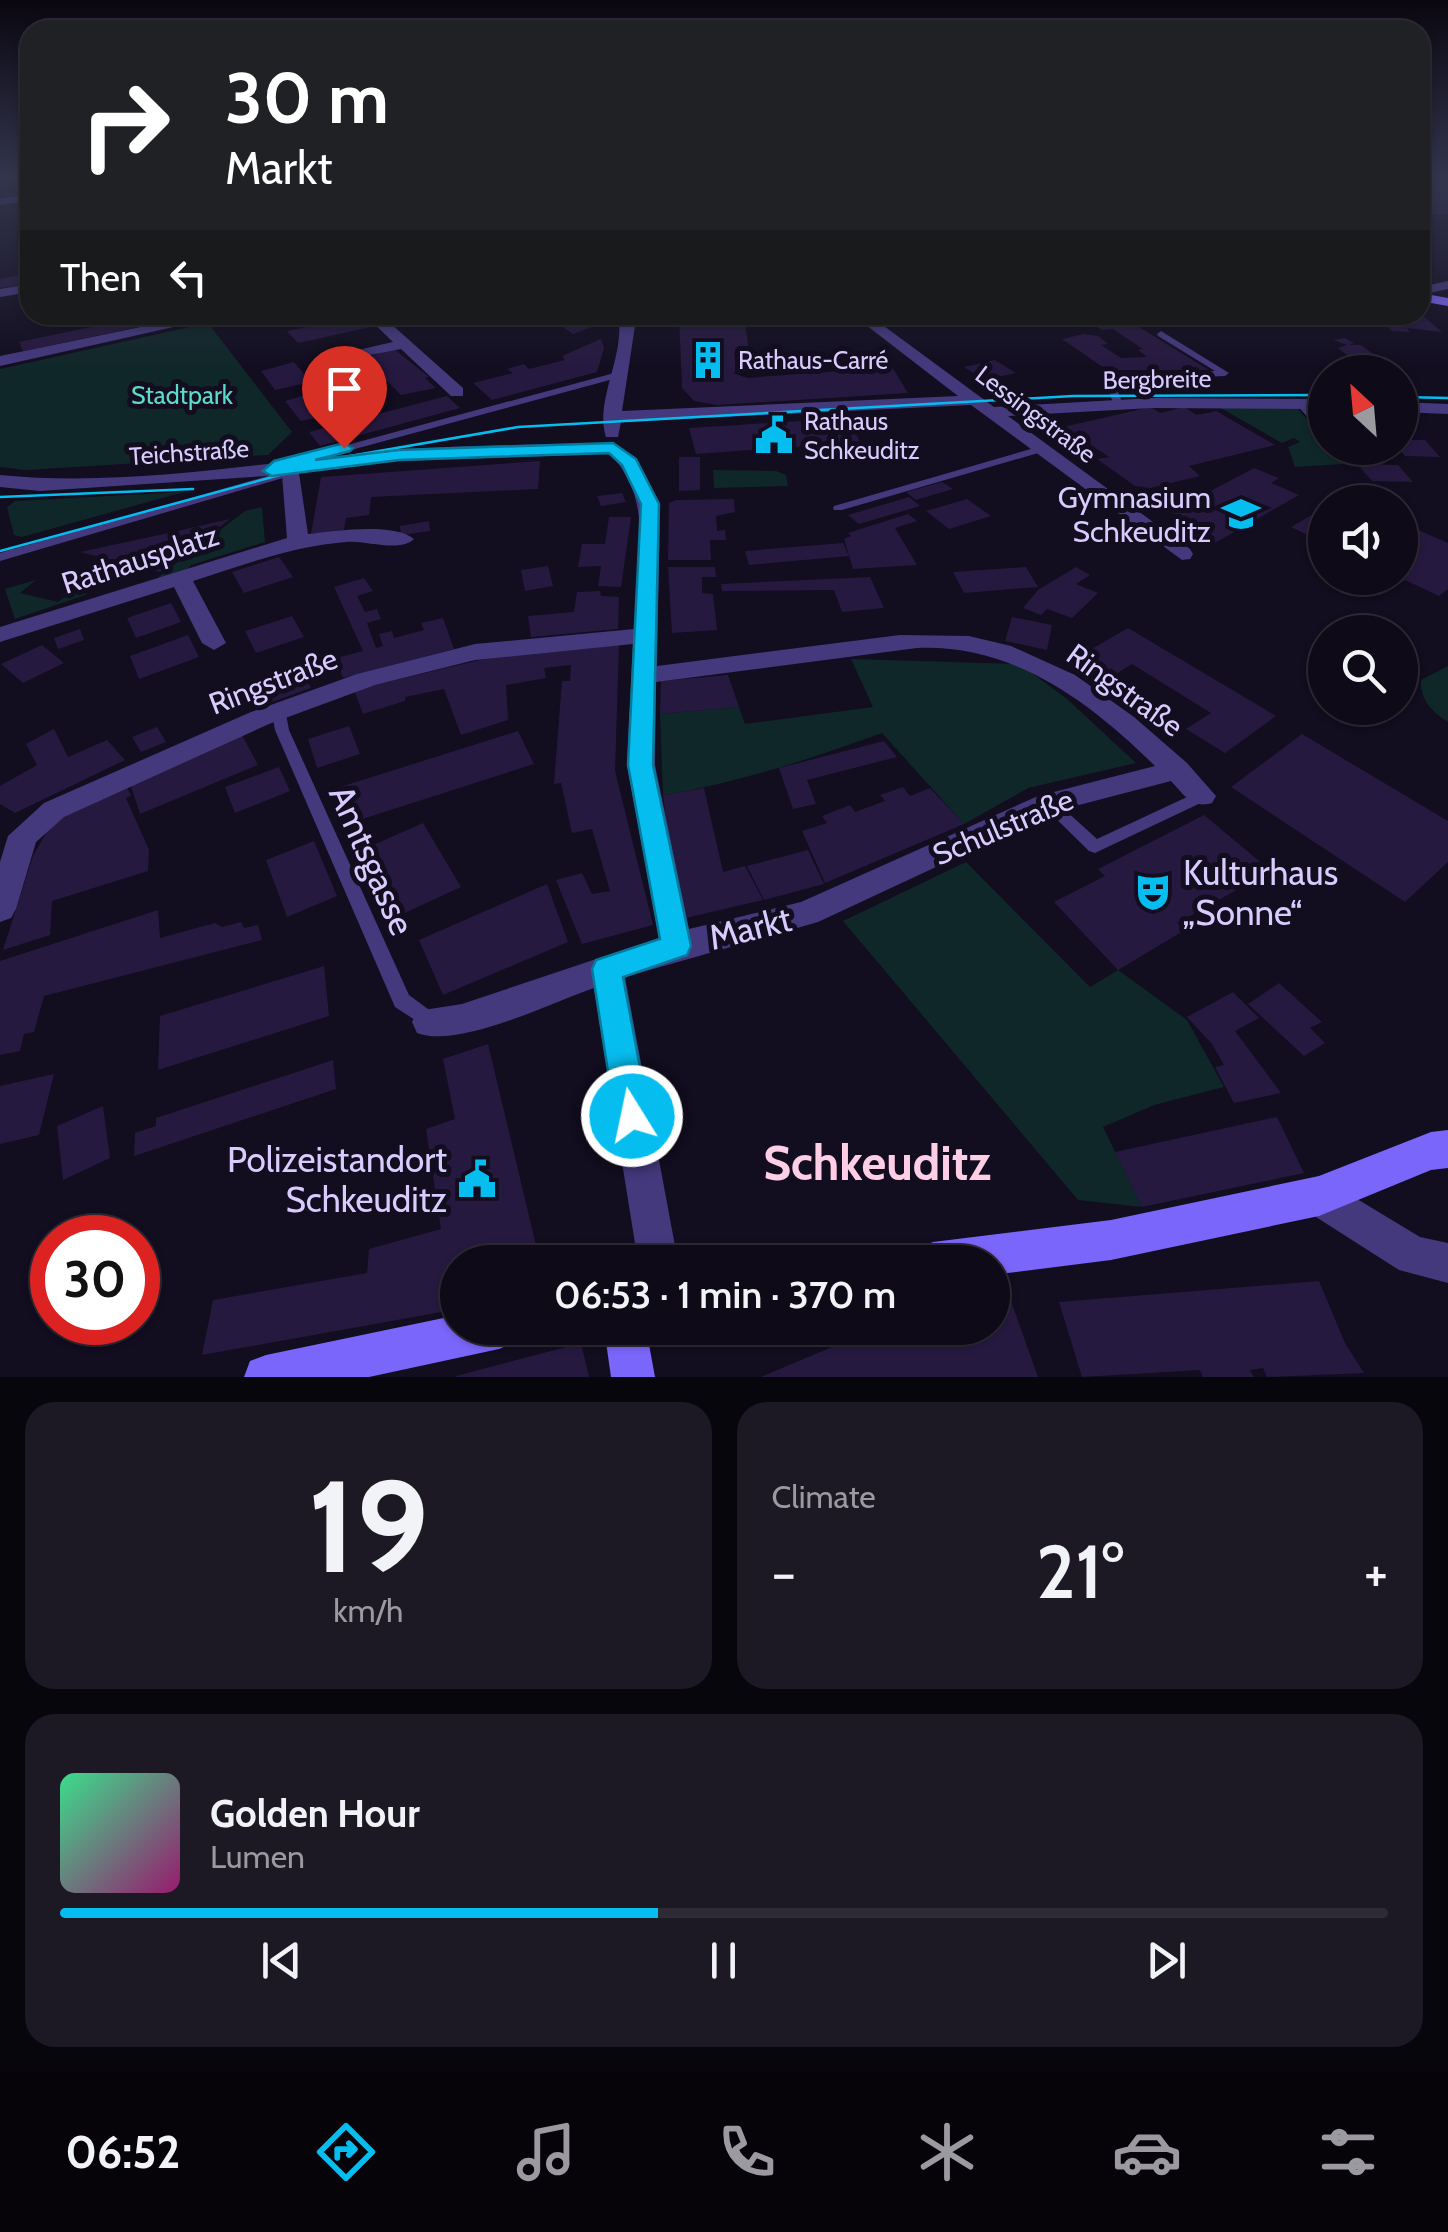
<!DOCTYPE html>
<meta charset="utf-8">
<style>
:root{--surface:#0e0a17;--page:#1c1824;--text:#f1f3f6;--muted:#9b9aa1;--line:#2e2b36;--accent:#06bdf0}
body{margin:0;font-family:Cabin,sans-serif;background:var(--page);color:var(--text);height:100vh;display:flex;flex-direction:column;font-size:38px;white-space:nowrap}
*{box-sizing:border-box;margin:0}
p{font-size:32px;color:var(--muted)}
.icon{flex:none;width:55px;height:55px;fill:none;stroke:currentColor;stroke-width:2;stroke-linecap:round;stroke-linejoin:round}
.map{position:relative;height:1377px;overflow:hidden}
.drawer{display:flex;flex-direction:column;gap:25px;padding:25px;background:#08060d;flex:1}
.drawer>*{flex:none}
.top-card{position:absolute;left:20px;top:20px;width:1410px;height:305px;border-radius:30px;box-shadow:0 2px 8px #0004,0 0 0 2px var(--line);background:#202124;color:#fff;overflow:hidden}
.needle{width:65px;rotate:334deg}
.tools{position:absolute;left:1308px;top:355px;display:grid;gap:20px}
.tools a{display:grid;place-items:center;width:110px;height:110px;border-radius:50%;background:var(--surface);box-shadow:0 2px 8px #0004,0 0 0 2px var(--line);font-size:50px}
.speed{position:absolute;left:30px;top:1215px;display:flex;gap:20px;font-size:50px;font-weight:700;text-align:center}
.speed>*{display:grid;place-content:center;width:130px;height:130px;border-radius:50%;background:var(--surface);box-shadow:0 2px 8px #0004,0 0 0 2px var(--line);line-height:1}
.speed .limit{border:15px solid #d22;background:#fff;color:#111}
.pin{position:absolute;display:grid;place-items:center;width:85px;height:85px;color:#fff;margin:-102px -42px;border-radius:50% 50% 50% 0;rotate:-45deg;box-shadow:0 0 10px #0007}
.pin .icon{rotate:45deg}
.me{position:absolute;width:110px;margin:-55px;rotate:350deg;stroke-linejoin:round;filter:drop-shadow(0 0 8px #0008)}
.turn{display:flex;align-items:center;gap:35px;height:210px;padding:0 40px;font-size:45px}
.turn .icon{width:130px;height:130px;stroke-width:2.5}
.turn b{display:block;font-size:70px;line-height:85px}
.then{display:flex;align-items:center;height:95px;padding:0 40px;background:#0003;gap:20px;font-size:38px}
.big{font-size:75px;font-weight:600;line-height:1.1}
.drawer .card{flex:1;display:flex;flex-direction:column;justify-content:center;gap:15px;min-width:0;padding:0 35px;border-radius:30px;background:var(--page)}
.drawer .dial{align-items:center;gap:0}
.dial b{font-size:130px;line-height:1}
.song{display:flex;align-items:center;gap:30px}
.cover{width:120px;height:120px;border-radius:15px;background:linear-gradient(135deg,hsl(150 70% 55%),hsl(320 70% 35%))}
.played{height:10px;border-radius:5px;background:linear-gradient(90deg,var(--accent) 45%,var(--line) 45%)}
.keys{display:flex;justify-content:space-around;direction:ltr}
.heat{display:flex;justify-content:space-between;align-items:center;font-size:55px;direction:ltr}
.drawer .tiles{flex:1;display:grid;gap:25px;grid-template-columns:1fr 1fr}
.card:last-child{grid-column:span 2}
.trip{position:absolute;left:440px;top:1245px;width:570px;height:100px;border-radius:50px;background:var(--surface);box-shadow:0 2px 8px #0004,0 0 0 2px var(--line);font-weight:600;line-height:100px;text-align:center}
.dock{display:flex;height:160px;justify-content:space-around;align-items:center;background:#060409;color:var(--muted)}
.dock .icon{width:70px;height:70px}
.dock .on{color:var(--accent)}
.dock b{font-size:45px;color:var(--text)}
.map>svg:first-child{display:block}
</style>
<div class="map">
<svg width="1448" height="1377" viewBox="0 0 1448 1377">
<rect width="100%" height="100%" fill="#120d1f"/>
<path fill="#102729" d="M208,323L292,432L268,455L26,470L0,467V369Z
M1295,405L1325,441V448H1331L1344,464L1295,467L1288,447L1300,442L1294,438L1282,443L1219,407Z
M713,470L776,471L786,475L788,486L714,488Z
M184,492L22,537L14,535L7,507L15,501Z
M262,507L265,542L191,565C184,574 170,580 158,577L245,511Z
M36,580L20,593L58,602L73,591L88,594L15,619L5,589Z
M851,659L1020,664L1067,699L1136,763L1028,788L964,824L882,733C810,759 738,783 663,795L660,714L739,707L745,724L873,707Z
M1448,666V722C1432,712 1420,700 1421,680Z
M966,862L1090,987L1118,970L1187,1020L1224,1087L1154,1105L1103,1127L1142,1207L1078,1200L843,921Z"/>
<path fill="#26193f" d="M1420,176H1448V215L1420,214Z
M30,273V283L0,288V279Z
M149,315L157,323L23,351L19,342Z
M302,315H332L337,320L363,315L375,326L298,343L287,331L316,325Z
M564,315H579L595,326L573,334L550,318Z
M679,315H744L749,352H734L736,371L733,373L747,378L892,367L908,393L717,405L694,401L682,388Z
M1375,315H1422L1442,332L1407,328L1410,332L1392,331Z
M1121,316L1209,370H1107L1062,339L1084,334L1098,336L1108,344L1101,345L1121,358L1147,357L1138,350L1143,349L1113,329L1102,330L1088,321Z
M1345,338L1354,343L1348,345H1361L1396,371L1368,372L1365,368L1370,365H1360L1338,348L1347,345L1334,340Z
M601,339L604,348L597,372L492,400L473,383L513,373L507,369L524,364L529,369L565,360L562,356Z
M394,349L429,377L425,378L436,388L401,395L364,358Z
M995,360L1016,373L984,380L964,367Z
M294,362L311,382L275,390L261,371Z
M319,391L336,406L333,407L338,413L301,421L285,401Z
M447,396L460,408L320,446L309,432Z
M1151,407L1160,413L1184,407L1197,415L1216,411L1275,445L1189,466L1200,476L1150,488L1135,486L1097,459L1109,457L1085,441L1075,443L1054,429Z
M848,418L860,442L696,454L689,428Z
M1400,440H1425L1440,457L1405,456L1400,450Z
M679,457H700V490L679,491Z
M540,461L538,489L371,497L369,515L346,518L344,530L311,534L321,477Z
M1357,464L1398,465L1413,482L1372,481Z
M1254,468L1279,478L1271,483L1299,495L1215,543L1181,527L1191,522L1171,512Z
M942,482L953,489L916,500L906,492Z
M622,493L626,502L601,506L597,496Z
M909,497L920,506L859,524L848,515Z
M734,499L735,512L716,516L717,531L725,530L726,540H710L711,560H668L669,503L676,500Z
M967,499L991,516L949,529L926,511Z
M1325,507V550L1312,544L1318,540L1291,527Z
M908,514L917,521L895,528L917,565L853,569L844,539L851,536L848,533Z
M609,517H631L621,587L598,586L601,566L578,567L582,544H605Z
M230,519L160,572L80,552L173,532Z
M429,521L430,531L401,535L400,526Z
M1400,522L1448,543V589L1439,596L1405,580L1398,584L1383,578H1400Z
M843,543L849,556L749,565L745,551Z
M279,557L293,577L244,593L232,572Z
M548,566L553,586L525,591L521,570Z
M668,567H715L716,577H702V593L713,594L717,630L672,633Z
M1026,567L1038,587L964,593L953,572Z
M1076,567L1090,575L1076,584L1098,593L1072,618L1047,609L1041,615L1023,608L1038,590Z
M870,577L884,608L842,612L834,590L722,591L721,584Z
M364,578L373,591L357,596L365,612L377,609L381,619L367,623L376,648L383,646L379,634L392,631L394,638L424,630L421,623L443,618L454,649L343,678L336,658L363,651L334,587Z
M600,591L601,596L619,597L618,629L531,637L528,616L574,612L577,592Z
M171,603L181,622L136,638L127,618Z
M292,616L304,637L256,653L245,631Z
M1012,617L1052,625L1047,650L1005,641Z
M1128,628L1276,716L1225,753L1186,729L1211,713L1132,664L1108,679L1076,658Z
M80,629L84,640L58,649L54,638Z
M188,635L199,657L139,679L130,656Z
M619,644L615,771L653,925L582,944L556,880L582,873L592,894L610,891L592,829L572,833L561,783L554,784L562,681H570L571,665L544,668L546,678L506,685L508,720L461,735L444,689L405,697V701L363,714L354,690L484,659Z
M42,645L64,663L23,683L1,664Z
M299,666L311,688L266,704L256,681Z
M728,675L739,707L660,714L661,681Z
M349,726L360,754L317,768L308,739Z
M157,727L166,742L141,752L132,737Z
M54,729L68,757L107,740L125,760L15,813L0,804V786L37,765L26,744Z
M518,731L534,764L350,823L340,787Z
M1302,734L1448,821V862L1405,902L1231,787Z
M242,735L258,765L140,814L130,783Z
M884,741L897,757L807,780L816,804L793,809L779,768Z
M279,767L290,791L235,813L225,787Z
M125,783L131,796L126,798L149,850L148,871L52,901L50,935L3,950L33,856L52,823Z
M903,787L910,796L930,788L964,824L825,883L802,831L827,823L822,816L850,805L855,812L885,801L880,795Z
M704,788L723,872L745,866L763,900L686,918L671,859L663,795Z
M1204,815L1277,876L1267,882L1260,877L1177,923L1185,930L1118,970L1054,902L1105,876L1098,869Z
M423,823L461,887L396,917L362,850Z
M314,841L337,896L287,917L266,860Z
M808,850L824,884L764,900L747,866Z
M547,884L568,942L443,995L419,940Z
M158,910L160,938L215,923L222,927L241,922L244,928L258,925L262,940L44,996L34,1032L24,1034L20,1051L0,1055V961Z
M324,966L329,1016L158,1070L160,1016Z
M1279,983L1322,1022L1310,1028L1325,1043L1304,1056L1248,1004Z
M1233,992L1259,1018L1235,1031L1281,1093L1234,1103L1215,1067L1224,1065L1212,1044L1187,1017Z
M488,1044L540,1262H458V1309L202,1355L213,1300L367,1273L369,1249L441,1229L426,1129L455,1119L443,1059Z
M333,1060L336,1089L134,1156L135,1133L156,1126V1118Z
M54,1074L39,1135L0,1144V1086Z
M103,1106L110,1158L63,1180L57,1126Z
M1277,1117L1304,1173L1142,1207L1115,1152Z
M1319,1281L1345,1343L1364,1373L1267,1377L1263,1368L1250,1370L1254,1377H1203L1200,1370L1082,1377L1059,1302Z
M1010,1298L1038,1377H761L877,1328H992V1301Z
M581,1343L589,1377H456V1376Z"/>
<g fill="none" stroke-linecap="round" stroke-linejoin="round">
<path fill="#44397d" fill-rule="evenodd" d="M1161,331L1229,373L1225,376L1120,381L1115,385L1123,404L1115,406L1105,384L1115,376L1215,371L1158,336L1157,334Z
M618,372L622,375L621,377L281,469L277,470L272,467L273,465Z
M1297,401H1303L1325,426V435L1322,434L1297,405Z
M1041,446L1046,449L1045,451L842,510H834L833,508L834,506Z
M1334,448H1344L1356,462L1355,464H1347Z
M299,467L303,468V472L0,561V553Z
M278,704L285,709L289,730L409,995L436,1015L438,1021L436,1027L429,1029L395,1007L275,730L271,709Z
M1202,790L1207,792L1210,796L1207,800L1095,853L1089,851L1040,803L1043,799H1053L1097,839Z"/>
<path fill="#44397d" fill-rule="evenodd" d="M30,194V200L0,205V199Z
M1448,281V289L1420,295V287Z
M30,284V292L0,297V289Z
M199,315H227L0,366V356Z
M365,315H381L463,388V396H451L401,349L314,366V360L393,342Z
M618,315H632L635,326L622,411L958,396L853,315H869L994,407L1152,398L1325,399V409L1152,408L1008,416L1190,549L1193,554L1190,559L1182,560L971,405L621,422L618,437H606C594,400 626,356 618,315Z
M1400,402L1448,404V414L1400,412Z
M613,443L636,458L660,504L657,666L900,635L969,636L1011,646L1075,675L1134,717L1187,763L1216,796L1212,803C1192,809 1184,795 1171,781L1056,811L818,922L625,977L678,1262H638L594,988C550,1003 459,1049 417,1033L412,1022L417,1011L462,1004L659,938L627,765L633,644L475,660L375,685L269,724L64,817L36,842L16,909L11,918L0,922V862L8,836L44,803L251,712L357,674L475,644L634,629C637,572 656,496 609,454L399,461L299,473L308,534C333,531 395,522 414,539C399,553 366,540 346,542C293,546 243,565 193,581L226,643L214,650L202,643L174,587L0,642V627L287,538L282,475L40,491L0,487V475C132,488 266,461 398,450C469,444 542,445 613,443ZM917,648C1013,644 1089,701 1155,766L1038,796L801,902L689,929L655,765L656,682Z
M1319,1176L1420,1237L1448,1243V1283L1399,1270L1305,1210L1299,1196L1305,1182Z"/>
<path fill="#7b66fb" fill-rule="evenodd" d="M1420,293L1448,298V306L1420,301Z
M617,315H634L627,319Z
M1448,1130V1168L1431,1170L1319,1216L1111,1260L992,1275V1262H913L919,1248L933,1242L1111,1220L1319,1176L1431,1132Z
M458,1315V1328H520L514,1343L499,1349L369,1377H244L250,1361L266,1355Z
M604,1328H646L655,1377H611Z"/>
<path stroke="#06bdf0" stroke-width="2.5" d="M1400,397L1448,398
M0,497L193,489
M0,551L350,456L518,427L1073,396L1325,395"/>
</g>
<linearGradient id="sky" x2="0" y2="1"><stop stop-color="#0a0711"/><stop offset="0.48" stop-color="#33354d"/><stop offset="1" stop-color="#33354d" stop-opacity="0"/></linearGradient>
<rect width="1448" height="369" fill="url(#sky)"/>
<path fill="#06bdf0" stroke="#047b9c" stroke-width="2.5" d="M344,443L353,448L350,451L315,460L399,450L613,443L636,459L659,504L653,765L691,946L687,955L623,977L649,1116L644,1127L632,1132L620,1127L615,1116L592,969L596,960L660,939L628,765L641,504L622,465L609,453L399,460L272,476L263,471L274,461Z"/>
<defs>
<g id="building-bare" transform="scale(3)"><path d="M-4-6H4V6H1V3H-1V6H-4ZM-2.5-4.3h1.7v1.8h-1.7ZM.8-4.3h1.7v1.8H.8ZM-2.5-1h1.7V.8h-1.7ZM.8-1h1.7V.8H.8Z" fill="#06bdf0" stroke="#120d1f" stroke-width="2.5" paint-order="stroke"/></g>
<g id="civic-bare" transform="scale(3)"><path d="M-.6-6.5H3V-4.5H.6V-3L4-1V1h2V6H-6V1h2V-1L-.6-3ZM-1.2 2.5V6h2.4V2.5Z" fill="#06bdf0" stroke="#120d1f" stroke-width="2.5" paint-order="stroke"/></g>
<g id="school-bare" transform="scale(3)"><path d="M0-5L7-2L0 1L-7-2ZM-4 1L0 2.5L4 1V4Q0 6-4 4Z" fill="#06bdf0" stroke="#120d1f" stroke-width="2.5" paint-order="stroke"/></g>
<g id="theatre-bare" transform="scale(3)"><path d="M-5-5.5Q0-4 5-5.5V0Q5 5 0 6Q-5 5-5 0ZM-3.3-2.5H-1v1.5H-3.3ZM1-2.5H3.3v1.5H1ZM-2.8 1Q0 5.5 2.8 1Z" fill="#06bdf0" stroke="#120d1f" stroke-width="2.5" paint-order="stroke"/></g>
</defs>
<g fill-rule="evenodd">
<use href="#building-bare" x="708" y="360"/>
<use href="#civic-bare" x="774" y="435"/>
<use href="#school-bare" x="1241" y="514"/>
<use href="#theatre-bare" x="1153" y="892"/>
<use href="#civic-bare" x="477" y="1179"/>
</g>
<g text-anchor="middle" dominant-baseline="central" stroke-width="10" stroke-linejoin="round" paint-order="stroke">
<g font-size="25" fill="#d8ccfe" stroke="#120d1f" text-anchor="start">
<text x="738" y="360">Rathaus-Carré</text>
<text x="804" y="421">Rathaus<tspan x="804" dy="29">Schkeuditz</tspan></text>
</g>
<g font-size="25" fill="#d8ccfe" stroke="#120d1f">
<text transform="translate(1157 379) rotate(-1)">Bergbreite</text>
<text transform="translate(1036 414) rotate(37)">Lessingstraße</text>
<text transform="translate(189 452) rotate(-4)">Teichstraße</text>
</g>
<g font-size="25" fill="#5bdbca" stroke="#120d1f">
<text x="182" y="395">Stadtpark</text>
</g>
<g font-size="30" fill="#d8ccfe" stroke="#120d1f" text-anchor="end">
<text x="1211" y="497">Gymnasium<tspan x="1211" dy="34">Schkeuditz</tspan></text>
</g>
<g font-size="30" fill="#d8ccfe" stroke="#120d1f">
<text transform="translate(140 559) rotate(-18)">Rathausplatz</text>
<text transform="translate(273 681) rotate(-21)">Ringstraße</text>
<text transform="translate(1125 690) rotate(36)">Ringstraße</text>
<text transform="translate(1003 827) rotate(-23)">Schulstraße</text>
</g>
<g font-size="35" fill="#d8ccfe" stroke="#120d1f">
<text transform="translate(372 860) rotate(66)">Amtsgasse</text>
<text transform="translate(750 928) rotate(-14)">Markt</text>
</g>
<g font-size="35" fill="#d8ccfe" stroke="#120d1f" text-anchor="start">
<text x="1183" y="872">Kulturhaus<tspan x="1183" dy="40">„Sonne“</tspan></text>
<text x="447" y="1159" text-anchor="end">Polizeistandort<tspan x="447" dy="40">Schkeuditz</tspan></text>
</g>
<g font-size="48" font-weight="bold" fill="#fecee7" stroke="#120d1f">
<text x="877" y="1163">Schkeuditz</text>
</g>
</g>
</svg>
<div class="tools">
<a><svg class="needle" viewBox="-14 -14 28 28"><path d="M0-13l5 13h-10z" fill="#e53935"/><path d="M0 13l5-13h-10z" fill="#9b9aa1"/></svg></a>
<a><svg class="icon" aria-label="sound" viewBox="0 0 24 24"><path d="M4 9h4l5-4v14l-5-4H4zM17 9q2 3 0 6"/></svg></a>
<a><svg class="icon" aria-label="search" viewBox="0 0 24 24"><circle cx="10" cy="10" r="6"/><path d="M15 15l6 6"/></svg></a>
</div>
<div class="speed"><div class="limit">30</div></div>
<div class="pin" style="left:344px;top:448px;background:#d93025"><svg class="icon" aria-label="arrive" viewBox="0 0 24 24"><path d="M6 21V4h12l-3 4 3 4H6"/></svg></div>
<svg class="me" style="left:632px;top:1116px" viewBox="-20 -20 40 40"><circle r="17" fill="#06bdf0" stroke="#fff" stroke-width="3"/><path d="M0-11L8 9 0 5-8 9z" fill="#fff"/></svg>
<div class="trip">06:53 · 1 min · 370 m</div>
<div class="top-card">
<div class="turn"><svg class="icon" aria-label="right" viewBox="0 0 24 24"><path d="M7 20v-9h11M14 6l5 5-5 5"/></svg><div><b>30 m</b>Markt</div></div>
<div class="then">Then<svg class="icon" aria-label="left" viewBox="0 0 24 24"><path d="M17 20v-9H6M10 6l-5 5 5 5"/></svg></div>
</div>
</div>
<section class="drawer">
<div class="tiles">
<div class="card dial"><b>19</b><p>km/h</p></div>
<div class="card"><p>Climate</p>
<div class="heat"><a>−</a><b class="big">21°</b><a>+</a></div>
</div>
<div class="card">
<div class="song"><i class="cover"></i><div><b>Golden Hour</b><p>Lumen</p></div></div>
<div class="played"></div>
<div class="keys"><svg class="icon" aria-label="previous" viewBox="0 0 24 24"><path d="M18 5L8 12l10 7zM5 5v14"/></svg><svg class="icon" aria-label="pause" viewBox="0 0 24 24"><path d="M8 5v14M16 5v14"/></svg><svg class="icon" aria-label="next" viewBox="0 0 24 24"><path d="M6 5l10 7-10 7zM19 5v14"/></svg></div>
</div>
</div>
</section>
<nav class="dock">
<b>06:52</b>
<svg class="icon on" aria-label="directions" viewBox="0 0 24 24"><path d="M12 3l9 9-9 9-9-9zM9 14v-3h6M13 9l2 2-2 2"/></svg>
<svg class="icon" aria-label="music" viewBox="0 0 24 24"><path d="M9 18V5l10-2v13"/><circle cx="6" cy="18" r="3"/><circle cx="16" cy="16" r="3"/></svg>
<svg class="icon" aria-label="phone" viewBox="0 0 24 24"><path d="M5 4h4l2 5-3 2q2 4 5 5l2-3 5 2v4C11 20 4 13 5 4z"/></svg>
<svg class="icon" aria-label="climate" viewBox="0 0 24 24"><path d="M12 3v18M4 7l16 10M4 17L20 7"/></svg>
<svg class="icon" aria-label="car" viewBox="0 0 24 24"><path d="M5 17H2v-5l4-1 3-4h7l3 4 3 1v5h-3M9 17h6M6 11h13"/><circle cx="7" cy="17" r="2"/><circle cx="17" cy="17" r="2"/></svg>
<svg class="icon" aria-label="filters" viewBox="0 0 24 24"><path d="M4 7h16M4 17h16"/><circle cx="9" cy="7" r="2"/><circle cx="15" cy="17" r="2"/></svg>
</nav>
